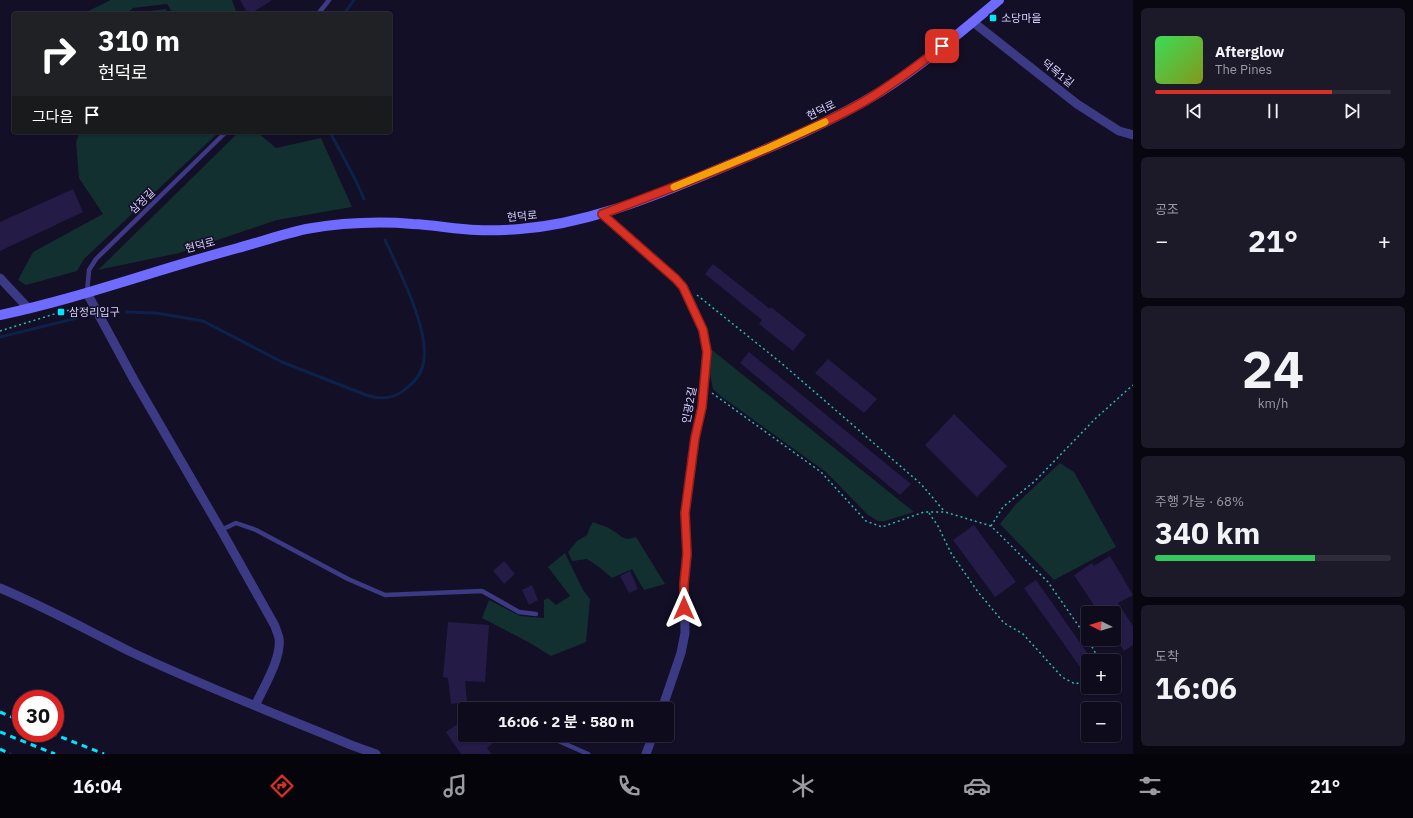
<!DOCTYPE html>
<html lang="ko">
<meta charset="utf-8">
<style>
:root{--surface:#0e0b1c;--page:#1c1929;--text:#f1f3f6;--muted:#9b9ba3;--line:#2e2b3b;--accent:#d93025}
body{margin:0;font-family:"IBM Plex Sans","Noto Sans KR",sans-serif;background:var(--page);color:var(--text);height:100vh;display:flex;flex-direction:column;font-size:15px;white-space:nowrap}
*{box-sizing:border-box;margin:0}
p{font-size:13px;color:var(--muted)}
.icon{flex:none;width:22px;height:22px;fill:none;stroke:currentColor;stroke-width:2;stroke-linecap:round;stroke-linejoin:round}
.map{position:relative;flex:1;overflow:hidden}
.sheet{display:flex;flex-direction:column;gap:8px;padding:8px;background:#08060f;width:280px}
.sheet>*{flex:none}
.hud{position:absolute;left:12px;top:12px;width:380px;height:122px;border-radius:4px;box-shadow:0 1px 3px #0004,0 0 0 1px var(--line);background:#202124;color:#fff;overflow:hidden}
.needle{width:26px;rotate:275deg}
.tools{position:absolute;left:1081px;top:606px;display:grid;gap:8px}
.tools a{display:grid;place-items:center;width:40px;height:40px;border-radius:4px;background:var(--surface);box-shadow:0 1px 3px #0004,0 0 0 1px var(--line);font-size:20px}
.speed{position:absolute;left:12px;top:690px;display:flex;gap:8px;font-size:20px;font-weight:700;text-align:center}
.speed>*{display:grid;place-content:center;width:52px;height:52px;border-radius:50%;background:var(--surface);box-shadow:0 1px 3px #0004,0 0 0 1px var(--line);line-height:1}
.speed .limit{border:6px solid #d22;background:#fff;color:#111}
.pin{position:absolute;display:grid;place-items:center;width:34px;height:34px;color:#fff;margin:-17px;border-radius:8px;box-shadow:0 2px 6px #0006}
.me{position:absolute;width:44px;margin:-22px;rotate:0deg;stroke-linejoin:round;filter:drop-shadow(0 0 3px #0008)}
.turn{display:flex;align-items:center;gap:14px;height:84px;padding:0 20px;font-size:18px}
.turn .icon{width:52px;height:52px;stroke-width:2.5}
.turn b{display:block;font-size:28px;line-height:34px}
.then{display:flex;align-items:center;height:38px;padding:0 20px;background:#0003;gap:8px;font-size:15px}
.big{font-size:30px;font-weight:700;line-height:1.1}
.sheet .widget{flex:1;display:flex;flex-direction:column;justify-content:center;gap:6px;min-width:0;padding:0 14px;border-radius:6px;background:var(--page)}
.sheet .dial{align-items:center;gap:0}
.dial b{font-size:52px;line-height:1}
.song{display:flex;align-items:center;gap:12px}
.cover{width:48px;height:48px;border-radius:6px;background:linear-gradient(135deg,hsl(130 70% 55%),hsl(70 70% 35%))}
.played{height:4px;border-radius:2px;background:linear-gradient(90deg,var(--accent) 75%,var(--line) 75%)}
.keys{display:flex;justify-content:space-around;direction:ltr}
.heat{display:flex;justify-content:space-between;align-items:center;font-size:22px;direction:ltr}
.charge{height:6px;border-radius:3px;background:linear-gradient(90deg,#34c759 68%,var(--line) 0)}
.trip{position:absolute;left:458px;top:702px;width:216px;height:40px;border-radius:4px;background:var(--surface);box-shadow:0 1px 3px #0004,0 0 0 1px var(--line);font-weight:700;line-height:40px;text-align:center}
.dock{display:flex;height:64px;justify-content:space-around;align-items:center;background:#06040b;color:var(--muted)}
.dock .icon{width:28px;height:28px}
.dock .selected{color:var(--accent)}
.dock b{font-size:18px;color:var(--text)}
main{display:flex;flex:1;min-height:0}
.map>svg:first-child{display:block}
</style>
<main>
<div class="map">
<svg width="1133" height="754" viewBox="0 0 1133 754">
<rect width="100%" height="100%" fill="#130f26"/>
<path fill="#12302f" d="M111,0H232L237,14H173L167,4L133,8L126,14H82Z
M166,9L168,14H133L134,13Z
M80,132H219L84,259L77,271L26,285L18,280L33,252L103,214L79,178L76,142Z
M239,132H257L276,148L321,138L352,207L277,220L179,253L98,270Z
M712,350L914,512L885,521H878L868,515L826,472L722,397L713,389L710,374Z
M1060,463L1074,472L1116,547L1054,580L1000,524L1016,504Z
M593,522C599,525 607,526 612,530C623,536 622,542 636,537L665,584L644,590L632,569L612,578L599,567L587,559L572,561L568,552L577,541L587,535L590,527Z
M565,553L583,590L590,599L586,642L551,656L530,643L482,618L489,600L520,616L544,618V600L548,598L556,605L570,596L548,567Z"/>
<g fill="none" stroke-linecap="round" stroke-linejoin="round">
<path stroke="#0c2248" stroke-width="3" d="M344,14L354,0
M330,132L356,181L364,199
M127,312L156,313L203,321L282,362L366,395C382,400 395,399 408,387C417,380 423,370 424,359C428,327 399,270 385,240
M0,337L77,318"/>
</g>
<path fill="#241b47" d="M240,0H272L250,14H248Z
M73,189L83,212L0,251V222Z
M713,264L770,309L771,307L806,335L793,351L759,324L762,320L705,274Z
M749,352L911,484L900,495L740,363Z
M828,359L877,399L864,413L815,373Z
M954,414L1007,466L977,497L925,445Z
M974,525L1016,582L995,597L953,540Z
M1110,556L1133,595L1118,603L1133,626V645L1124,651L1114,636V613H1099L1074,575L1092,563L1094,566Z
M504,561L515,574L504,584L493,571Z
M630,571L638,589L629,593L620,576Z
M1036,580L1093,661H1088V667L1083,671L1024,588Z
M532,585L538,600L529,605L522,590Z
M448,622L489,625L485,682L465,681L467,702L451,704L448,678L443,677Z
M459,723L465,732V735H503L487,748L492,754H461L446,732Z
M575,735H584L579,744L573,740Z"/>
<g fill="none" stroke-linecap="round" stroke-linejoin="round">
<path stroke="#2fb8b0" stroke-width="1.5" stroke-dasharray="2 3" stroke-linecap="butt" d="M697,295L780,362L921,484L945,512
M0,331L61,312L79,308L85,310
M712,393L821,472L866,521L882,527L924,512H945L991,526L1048,582L1087,638L1100,661
M929,513L938,526L951,553L978,592L1004,623L1023,634L1062,677L1075,684L1088,680
M991,526L1003,507L1035,481L1096,418L1133,385"/>
<path stroke="#3d3a85" stroke-width="4.5" d="M318,14L329,0
M87,293L89,270L96,259L226,132
M221,530L236,523L256,530L348,579L385,595L482,591L519,612L536,614
M462,719L465,718
M545,735L588,754"/>
<path stroke="#3d3a85" stroke-width="9" d="M973,22L1077,104L1119,131L1133,135
M602,214L676,279L683,287L703,330L707,352L702,407L695,438L685,513L687,554L684,584L685,633L681,653L662,709
M0,278L29,309
M87,293L134,380L221,530L275,626C276,630 278,634 279,638C282,658 263,688 255,706
M0,588C45,607 87,630 131,652C203,686 278,715 351,745L376,754
M646,754L653,735"/>
<path stroke="#6f6bff" stroke-width="10" d="M0,315C81,298 158,269 238,248C260,242 283,234 306,229C341,223 377,221 413,224C434,225 455,229 477,230C491,231 506,230 520,229C583,224 642,201 700,177C761,151 823,127 880,92C922,65 961,32 999,0"/>
<path stroke="#00e5ff" stroke-width="3" stroke-dasharray="6 5" stroke-linecap="butt" d="M0,712L21,721
M0,732L55,754
M51,733L104,754
M0,749L10,754"/>
</g>
<g fill="none" stroke-linecap="round" stroke-linejoin="round">
<g stroke="#8d1f18" stroke-width="10">
<path id="route" d="M684,608V584L687,554L685,513L695,438L702,407L707,352L703,330L683,287L676,279L602,214C667,190 732,165 795,136C825,122 854,109 881,91C902,77 923,62 942,46"/>
</g>
<use href="#route" stroke="#d93025" stroke-width="7"/>
<path stroke="#f59e0b" stroke-width="7" d="M674,187L768,148L825,122"/>
</g>
<g fill="#00e5ff" stroke="#130f26" stroke-width="1.5">
<rect x="989" y="14" width="8" height="8" rx="2"/>
<rect x="57" y="308" width="8" height="8" rx="2"/>
</g>
<g text-anchor="middle" dominant-baseline="central" stroke-width="3" stroke-linejoin="round" paint-order="stroke">
<g font-size="11" fill="#d9d4ff" stroke="#130f26" text-anchor="start">
<text x="1001" y="18">소당마을</text>
<text x="69" y="312">삼정리입구</text>
</g>
<g font-size="11" fill="#d9d4ff" stroke="#130f26">
<text transform="translate(1058 73) rotate(39)">덕목1길</text>
<text transform="translate(821 110) rotate(-26)">현덕로</text>
<text transform="translate(142 201) rotate(-44)">삼정길</text>
<text transform="translate(522 216) rotate(-5)">현덕로</text>
<text transform="translate(200 245) rotate(-15)">현덕로</text>
<text transform="translate(689 405) rotate(-80)">인광2길</text>
</g>
</g>
</svg>
<div class="tools">
<a><svg class="needle" viewBox="-14 -14 28 28"><path d="M0-13l5 13h-10z" fill="#e53935"/><path d="M0 13l5-13h-10z" fill="#9b9ba3"/></svg></a>
<a>+</a>
<a>−</a>
</div>
<div class="speed"><div class="limit">30</div></div>
<div class="pin" style="left:942px;top:46px;background:#d93025"><svg class="icon" aria-label="arrive" viewBox="0 0 24 24"><path d="M6 21V4h12l-3 4 3 4H6"/></svg></div>
<svg class="me" style="left:684px;top:608px" viewBox="-20 -20 40 40"><path d="M0-17L14 15 0 8-14 15z" fill="#d93025" stroke="#fff" stroke-width="4"/></svg>
<div class="trip">16:06 · 2 분 · 580 m</div>
<div class="hud">
<div class="turn"><svg class="icon" aria-label="right" viewBox="0 0 24 24"><path d="M7 20v-9h11M14 6l5 5-5 5"/></svg><div><b>310 m</b>현덕로</div></div>
<div class="then">그다음<svg class="icon" aria-label="arrive" viewBox="0 0 24 24"><path d="M6 21V4h12l-3 4 3 4H6"/></svg></div>
</div>
</div>
<section class="sheet">
<div class="widget">
<div class="song"><i class="cover"></i><div><b>Afterglow</b><p>The Pines</p></div></div>
<div class="played"></div>
<div class="keys"><svg class="icon" aria-label="previous" viewBox="0 0 24 24"><path d="M18 5L8 12l10 7zM5 5v14"/></svg><svg class="icon" aria-label="pause" viewBox="0 0 24 24"><path d="M8 5v14M16 5v14"/></svg><svg class="icon" aria-label="next" viewBox="0 0 24 24"><path d="M6 5l10 7-10 7zM19 5v14"/></svg></div>
</div>
<div class="widget"><p>공조</p>
<div class="heat"><a>−</a><b class="big">21°</b><a>+</a></div>
</div>
<div class="widget dial"><b>24</b><p>km/h</p></div>
<div class="widget"><p>주행 가능 · 68%</p><b class="big">340 km</b><div class="charge"></div></div>
<div class="widget"><p>도착</p><b class="big">16:06</b></div>
</section>
</main>
<nav class="dock">
<b>16:04</b>
<svg class="icon selected" aria-label="directions" viewBox="0 0 24 24"><path d="M12 3l9 9-9 9-9-9zM9 14v-3h6M13 9l2 2-2 2"/></svg>
<svg class="icon" aria-label="music" viewBox="0 0 24 24"><path d="M9 18V5l10-2v13"/><circle cx="6" cy="18" r="3"/><circle cx="16" cy="16" r="3"/></svg>
<svg class="icon" aria-label="phone" viewBox="0 0 24 24"><path d="M5 4h4l2 5-3 2q2 4 5 5l2-3 5 2v4C11 20 4 13 5 4z"/></svg>
<svg class="icon" aria-label="climate" viewBox="0 0 24 24"><path d="M12 3v18M4 7l16 10M4 17L20 7"/></svg>
<svg class="icon" aria-label="car" viewBox="0 0 24 24"><path d="M5 17H2v-5l4-1 3-4h7l3 4 3 1v5h-3M9 17h6M6 11h13"/><circle cx="7" cy="17" r="2"/><circle cx="17" cy="17" r="2"/></svg>
<svg class="icon" aria-label="filters" viewBox="0 0 24 24"><path d="M4 7h16M4 17h16"/><circle cx="9" cy="7" r="2"/><circle cx="15" cy="17" r="2"/></svg>
<b>21°</b>
</nav>
